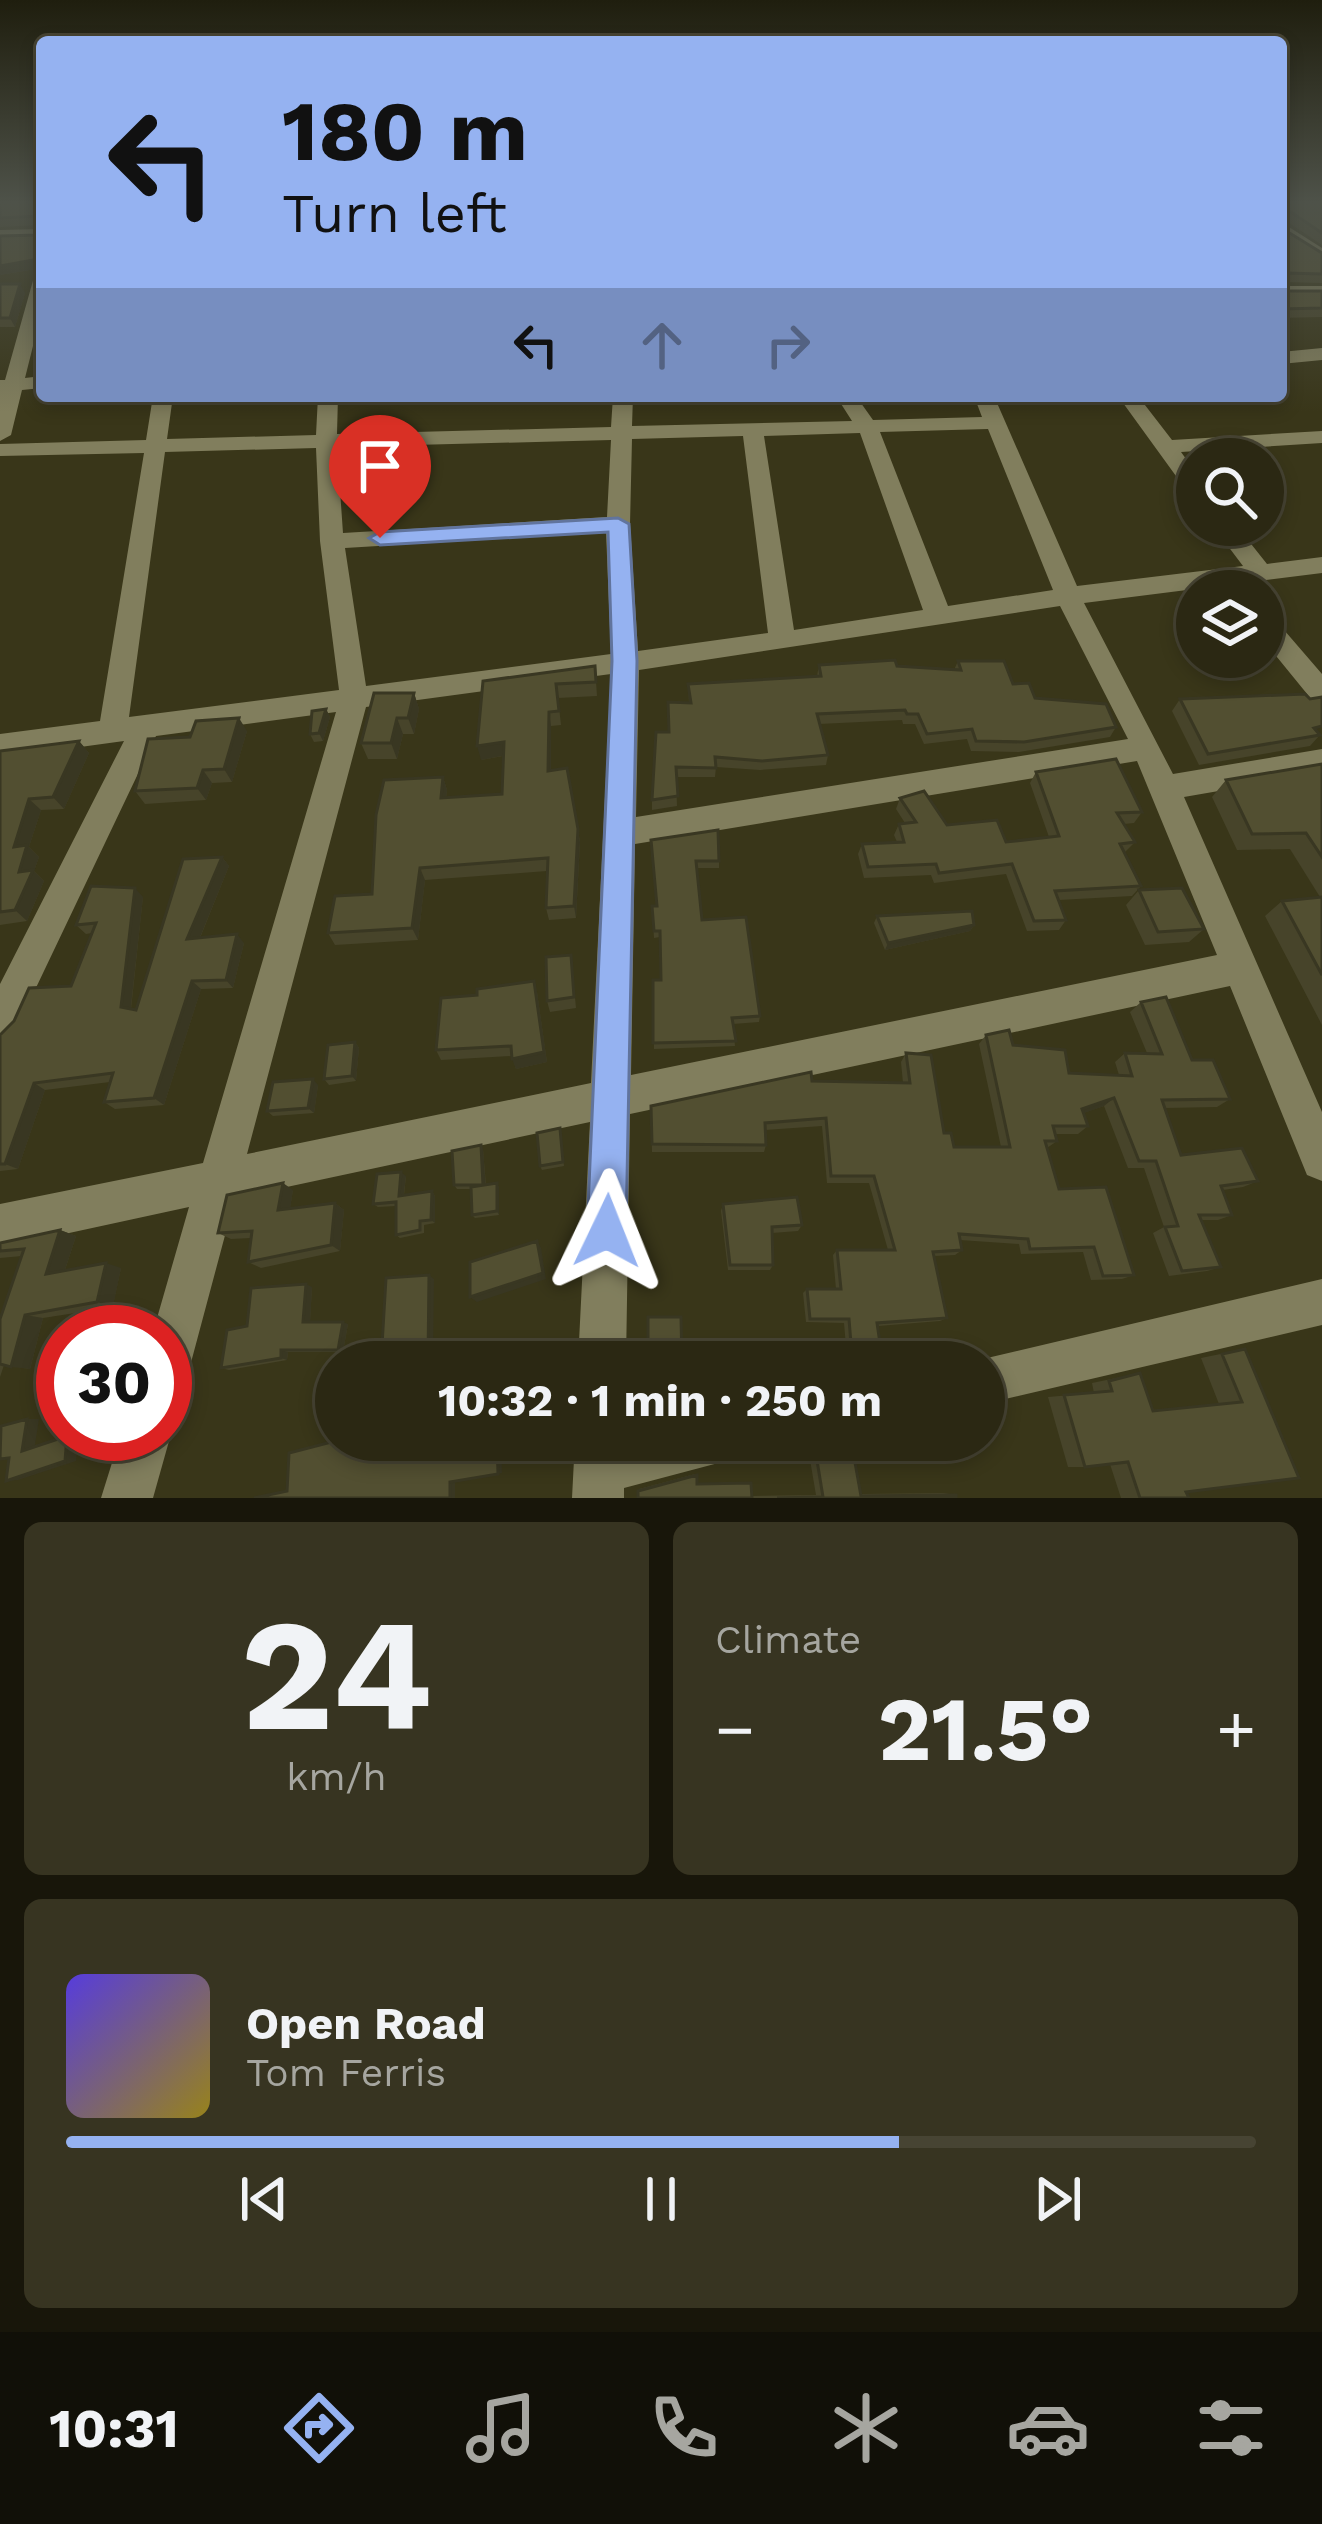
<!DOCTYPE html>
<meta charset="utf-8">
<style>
:root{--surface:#2b2813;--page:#373421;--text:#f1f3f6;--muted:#a6a6a0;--line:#474433;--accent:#95b2f1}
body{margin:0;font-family:"Work Sans",sans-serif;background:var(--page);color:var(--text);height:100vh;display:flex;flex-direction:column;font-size:45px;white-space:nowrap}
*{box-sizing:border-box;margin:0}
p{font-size:39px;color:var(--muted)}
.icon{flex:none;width:66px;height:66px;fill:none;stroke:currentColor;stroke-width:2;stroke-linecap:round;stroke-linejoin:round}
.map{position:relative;height:1498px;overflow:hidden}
.panel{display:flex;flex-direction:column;gap:24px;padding:24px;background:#18160a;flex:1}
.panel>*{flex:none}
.top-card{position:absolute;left:36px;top:36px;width:1251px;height:366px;border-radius:12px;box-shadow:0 6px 18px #0003,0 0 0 3px var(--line);background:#95b2f1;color:#111;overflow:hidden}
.tools{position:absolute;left:1176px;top:438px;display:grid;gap:24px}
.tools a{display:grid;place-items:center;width:108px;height:108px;border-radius:50%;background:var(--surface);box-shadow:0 6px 18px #0003,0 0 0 3px var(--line);font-size:60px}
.speed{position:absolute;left:36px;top:1305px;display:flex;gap:24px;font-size:60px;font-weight:700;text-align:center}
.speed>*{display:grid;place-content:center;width:156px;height:156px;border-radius:50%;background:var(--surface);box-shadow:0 6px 18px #0003,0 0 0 3px var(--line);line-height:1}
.speed .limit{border:18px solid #d22;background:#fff;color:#111}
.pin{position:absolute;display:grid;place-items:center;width:102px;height:102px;color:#fff;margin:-123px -51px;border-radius:50% 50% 50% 0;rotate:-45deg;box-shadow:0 0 12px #0007}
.pin .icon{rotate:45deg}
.me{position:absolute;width:132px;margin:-66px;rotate:2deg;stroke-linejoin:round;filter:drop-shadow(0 0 9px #0008)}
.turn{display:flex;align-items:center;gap:42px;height:252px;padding:0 48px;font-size:54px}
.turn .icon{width:156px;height:156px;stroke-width:2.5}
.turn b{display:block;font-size:84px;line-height:102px}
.lanes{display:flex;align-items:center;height:114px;padding:0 48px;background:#0003;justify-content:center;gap:60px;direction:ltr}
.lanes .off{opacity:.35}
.big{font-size:90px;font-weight:700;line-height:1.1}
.panel .card{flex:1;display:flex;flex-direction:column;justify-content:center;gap:18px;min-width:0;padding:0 42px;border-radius:18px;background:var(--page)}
.panel .dial{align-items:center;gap:0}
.dial b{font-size:156px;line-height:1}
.song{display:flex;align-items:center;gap:36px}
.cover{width:144px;height:144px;border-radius:18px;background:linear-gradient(135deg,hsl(250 70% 55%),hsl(50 70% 35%))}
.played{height:12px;border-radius:6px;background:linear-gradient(90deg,var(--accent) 70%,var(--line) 70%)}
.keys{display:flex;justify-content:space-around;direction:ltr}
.heat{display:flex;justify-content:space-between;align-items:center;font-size:66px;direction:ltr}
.panel .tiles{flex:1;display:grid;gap:24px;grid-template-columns:1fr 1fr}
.card:last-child{grid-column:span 2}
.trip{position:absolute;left:315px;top:1341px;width:690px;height:120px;border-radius:60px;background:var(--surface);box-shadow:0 6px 18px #0003,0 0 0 3px var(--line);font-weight:700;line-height:120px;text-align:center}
.menu{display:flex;height:192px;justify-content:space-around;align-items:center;background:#111008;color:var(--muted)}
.menu .icon{width:84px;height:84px}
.menu .on{color:var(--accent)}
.menu b{font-size:54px;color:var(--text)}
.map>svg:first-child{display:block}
</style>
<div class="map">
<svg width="1322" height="1498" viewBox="0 0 1322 1498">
<rect width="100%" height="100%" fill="#393619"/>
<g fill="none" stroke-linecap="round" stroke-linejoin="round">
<path fill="#817e5d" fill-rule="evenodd" d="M1281,222L1322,248V260L1281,234Z
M42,229V239L0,240V230Z
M42,272V310L25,378L42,376V388L22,390L11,435L0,441V380H5L34,277Z
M1281,286H1322V296H1281Z
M1322,348V360L1281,364V352Z
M153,396H173L167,439L316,435L318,396H338L337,434L611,427L613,396H633L632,426L852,421L836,396H856L873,420L982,417L974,396H994L1077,586L1243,566L1212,525H1236L1267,564L1322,557V573L1084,603L1173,774L1322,749V773L1184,797L1322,1112V1181L1307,1175L1230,986L630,1114L626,1362H578L590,1122L235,1198L189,1370L182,1387L165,1394V1332H153L189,1207L0,1248V1204L203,1163L336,712L156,736L13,1036L0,1041V984L124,741L0,758V734L100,721L144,453L0,456V444L146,440ZM988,429L1053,590L948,606L880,432ZM860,433L923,610L794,630L764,436ZM743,436L768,633L638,651L630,524L632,439ZM611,440L607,517L343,533L337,447ZM316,448L320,541L339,690L129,717L165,452ZM606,532L611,654L366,686L345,548ZM1060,606L1128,739L636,817L639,670ZM611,674L591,1083L247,1154L366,707ZM1137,761L1217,955L631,1075L635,844Z
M1118,396H1138L1172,440L1322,431V443L1181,452L1197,474V496L1189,494Z
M1263,613L1272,616L1322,674V703L1312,700L1263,640Z
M1322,1279V1325L984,1404V1362H970Z
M165,1420L171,1434L153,1498H101L121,1434H165Z
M575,1440H749L741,1457L624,1488V1498H572Z"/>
</g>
<path fill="#47442a" d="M0,202H42L40,225L0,227Z
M1281,202H1322V245L1282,218L1283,229L1322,253V283L1283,282L1281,287L1286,291H1322V317L1281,318Z
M42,231V343H40L35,334L42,324L38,317L42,268L0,275Z
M0,284L25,293L15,327H0Z
M958,661L1013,684L1035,698L1116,727L1110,737L1019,752L971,751L967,739L924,744L915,724H903L902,720L819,724L828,755L826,765L760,770L716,767L715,777H676L677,806L652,810V800L668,732L689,703L688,684L817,676L819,665L897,666L954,670Z
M595,666L597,696L558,698L561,725L551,726V770L578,829L580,842L576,918L549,920L546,908L547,871L425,880L418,940L335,945L328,933L372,894L443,777L447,790L446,798L502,794L503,756L481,760L483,681Z
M414,693L419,709L414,734H403L397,759H368L361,743Z
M1180,699L1322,736H1319L1310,746L1199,765L1172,711Z
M326,709L330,717L323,741L314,742L310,734Z
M247,731L232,782L212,783L206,800L145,804L135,791L190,737Z
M79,741L89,753L64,809L41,810L29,847L39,857L34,871L44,881L27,921L0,925V751Z
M1322,764V1025L1265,916L1282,901L1320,897L1290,849L1237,850L1212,797L1226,780Z
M1036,772L1142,812L1134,823L1124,824L1135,842L1124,853L1141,886L1132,896L1059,900L1066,920L1059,930L1027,931L1006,874L934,883L931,875L864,878L858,854L862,844L897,842L894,835L899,824L905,823L896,809L900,798L947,825L1006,842L1049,837L1030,783Z
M651,840L719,861V868H697L702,920L760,1016L759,1022L733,1024L735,1046L654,1049L653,980H660V937L654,938L652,906H657Z
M222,857L229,866L200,938L244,943L233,988L201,989L164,1105L115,1109L104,1102L110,1082L45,1090L18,1169L0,1171V1035L71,986L92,933L86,934L76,925L143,897L131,1009L136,1010Z
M1139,890L1204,929L1189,942L1145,945L1126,905Z
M877,916L974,925L970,931L885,950L874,923Z
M571,955L576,1008L550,1012L547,1001Z
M537,992L547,1062L516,1069L512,1056L441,1060L436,1050Z
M1141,1002L1230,1099L1217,1107L1165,1108L1181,1155L1258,1181L1243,1187L1223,1190L1232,1215L1218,1220H1202L1221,1267L1207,1271L1169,1276L1153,1233L1164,1227L1144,1168H1128L1104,1106L1083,1113L1088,1126L1078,1134H1055L1057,1141L1047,1148L1059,1189L1134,1275L1122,1279L1091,1280L1083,1252L1021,1254L1019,1244L960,1240L962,1250L955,1255L934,1256L947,1318L940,1321L878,1326L882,1357L876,1359L847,1358L844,1323L806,1322L803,1293L807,1289H836L833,1255L837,1250H888L869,1183H827L822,1126L765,1130L766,1145L764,1152H652L651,1106L812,1081L903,1083L901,1062L906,1053L944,1133L954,1147H1001L979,1044L986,1035L1013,1045L1069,1073L1119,1075L1115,1062L1125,1053H1147L1130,1012Z
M355,1042L359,1048L356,1081L329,1085L324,1079Z
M318,1085L314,1113L273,1116L267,1111Z
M560,1128L564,1166L542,1170L540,1166Z
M483,1149L486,1185L497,1183L499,1188V1215L475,1218L472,1215L471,1189H457L454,1185Z
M406,1176L404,1195L432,1191L435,1196V1223L424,1225V1233L400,1238L396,1235V1206L378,1207L373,1204Z
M293,1190L290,1208L335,1203L344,1210L340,1251L261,1268L248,1262L251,1238L231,1239L218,1233Z
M723,1204L802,1225L798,1231L772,1233L773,1265L770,1270H728L721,1211Z
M60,1230L76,1236L65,1270L121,1268L113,1305L128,1307L124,1332H84L88,1311L43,1318L30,1369L4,1365L0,1377V1319L22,1256L0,1258V1243Z
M312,1287L310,1322L348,1324L343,1352H288L287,1360L229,1370L221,1368L247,1326Z
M1245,1349L1299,1478L1186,1492L1189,1498H1121L1110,1464L1085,1467H1068L1048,1397L1094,1393L1092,1383L1140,1373L1153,1411L1219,1404L1201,1358Z
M826,1440L861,1494L943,1493L956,1495V1498H638L639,1489L695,1474L697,1483H751L752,1496L816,1495L807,1442Z"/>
<path fill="#393722" d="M38,259L42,268L0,275V266Z
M20,284L25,293L15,327L10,318Z
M414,693L419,709L414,734L408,718Z
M326,709L330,717L323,741L319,733Z
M549,712L551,726V784L548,771Z
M239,718L247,731L232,782L224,769Z
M397,718L403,734L397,759L391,743Z
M79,741L89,753L64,809L53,797Z
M504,742L507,755L481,760L477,746Z
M203,770L212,783L206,800L197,788Z
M443,777L447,790L445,811L441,798Z
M29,799L41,810L29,847L39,857L34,871L44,881L27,921L15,910L14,847Z
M578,829L580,842L576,918L574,906Z
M222,857L229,866L196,947L187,939Z
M420,868L425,880L418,940L412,928Z
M135,888L143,897L130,1015L121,1007Z
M974,925L970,931L885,950L888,943Z
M237,934L244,943L233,988L226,980Z
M192,981L201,989L164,1105L154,1098Z
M534,981L547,1062L516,1069L512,1059Z
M355,1042L359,1048L356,1081L352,1076Z
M313,1079L318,1085L314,1113L308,1108Z
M34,1083L45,1090L18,1169L5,1164Z
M1114,1098L1104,1106L1073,1117L1082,1109Z
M481,1145L483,1149L486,1189L483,1185Z
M401,1172L406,1176L403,1200L399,1196Z
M283,1183L293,1190L289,1216L278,1210Z
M497,1183L499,1188V1215L497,1211Z
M432,1191L435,1196V1223L431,1220Z
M335,1203L344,1210L340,1251L331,1245Z
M60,1230L76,1236L62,1279L46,1274Z
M537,1241L541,1248L546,1279L477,1302L470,1297Z
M106,1263L121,1268L113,1307L97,1302Z
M429,1275L434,1279L433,1362H428Z
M306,1284L312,1287L310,1324L303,1322Z
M119,1304L128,1307L124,1332H114Z
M25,1315L43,1318L30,1369L11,1367Z
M343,1322L348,1324L343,1352L338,1350Z
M281,1350L288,1352L287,1360L281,1358Z
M27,1419H39L34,1451H22Z
M67,1436H78L76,1461L18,1480L6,1481Z
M497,1440H501L502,1473L498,1474Z
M450,1482H455V1498H450Z"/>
<path fill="#524f31" stroke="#393722" stroke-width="3" d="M0,202H42V230L38,216L0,218Z
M1281,202H1322V233L1288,210L1282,211L1283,229L1322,253V274L1286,273L1281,287L1286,291H1322V308L1281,309Z
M42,231V263L38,259L0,266V236L38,235Z
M42,265V317H38Z
M0,284H20L10,318H0Z
M895,660L897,666L961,670L958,661H1004L1013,684L1029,683L1035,698L1106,704L1116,727L1024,742L976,741L972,729L927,734L918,714H907L905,710L817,714L828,755L762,761L715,757L716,768L676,767L678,796L652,800L656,732H669L668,702L691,703L688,684L821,676L819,665Z
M595,666L596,682L556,684L559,711L549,712L548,771L567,768L578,829L574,906L546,908L548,858L420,868L412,928L328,933L335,896L372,894L376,815L384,780L443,777L441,798L502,794L504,742L477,746L483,681Z
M374,693H414L408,718H397L391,743H361Z
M1305,694L1310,699L1322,697V726L1314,728L1320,735L1208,754L1180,699Z
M326,709L319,733L310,734L312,711Z
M239,718L224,769L203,770L197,788L135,791L148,739L190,737L196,721Z
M79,741L53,797L29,799L14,847L27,845L19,872L33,870L15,910L0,912V751Z
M1116,759L1142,812L1117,813L1135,842L1120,844L1141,886L1055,891L1066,920L1034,921L1012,864L939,873L936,864L868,867L862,844L904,842L899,824L916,822L900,798L924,791L947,825L997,820L1006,842L1059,836L1036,772Z
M1322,764V857L1306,833L1252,834L1226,780Z
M718,830L719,861H696L702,920L746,917L760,1016L732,1018L736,1041L653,1043V980H661L660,931H654L652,906H657L651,840Z
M222,857L187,939L237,934L226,980L192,981L154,1098L104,1102L113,1073L34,1083L5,1164H0V1035L14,1021L29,988L71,986L96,923L76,925L91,886L135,888L121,1007L136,1010L183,859Z
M1182,888L1204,929L1158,932L1139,890Z
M1322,897V975L1282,901Z
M972,911L974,925L888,943L877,916Z
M571,955L574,997L547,1001L546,957Z
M534,981L544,1052L512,1059L511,1046L436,1050L441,998L477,995V989Z
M1166,997L1192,1060H1213L1230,1099L1162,1100L1181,1155L1242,1148L1258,1181L1221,1186L1232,1215H1199L1221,1267L1182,1271L1165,1227L1178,1226L1156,1161H1139L1114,1098L1082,1109L1088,1126H1053L1057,1141H1045L1059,1189L1106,1187L1134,1275L1103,1276L1094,1247L1030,1249L1028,1239L959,1234L962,1250L933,1252L947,1318L877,1323L882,1357L852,1356L849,1319H810L807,1289H841L837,1250H895L874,1176H831L826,1118L765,1123L766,1145L652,1144L651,1106L811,1072L812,1081L910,1083L906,1053L931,1055L944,1133H951L954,1147H1010L986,1035L1009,1030L1013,1045L1065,1050L1069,1073L1132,1076L1125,1053L1162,1054L1141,1002Z
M355,1042L352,1076L324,1079L328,1045Z
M313,1079L308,1108L267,1111L273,1082Z
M560,1128L563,1162L540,1166L537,1133Z
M481,1145L483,1185H454L452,1151Z
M401,1172L399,1196L432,1191L431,1220L420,1221V1230L396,1235V1202L373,1204L377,1174Z
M283,1183L278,1210L335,1203L331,1245L248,1262L252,1231L218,1233L227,1195Z
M497,1183V1211L472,1215L471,1187Z
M797,1197L802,1225L772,1227L773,1265H730L723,1204Z
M60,1230L46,1274L106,1263L97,1302L25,1315L11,1367L0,1364V1319L24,1249L0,1251V1243Z
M537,1241L543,1273L470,1297V1262Z
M429,1275L428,1362H381L386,1278Z
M306,1284L303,1322H343L338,1350H281V1358L221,1368L227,1330L247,1326L251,1288Z
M119,1304L114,1332H84L88,1310Z
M648,1317H681L682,1362H648Z
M787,1341L790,1362H755L753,1345Z
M1245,1349L1299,1478L1186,1492L1189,1498H1140L1128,1462L1085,1467L1064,1395L1112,1391L1109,1381L1140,1373L1153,1411L1242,1402L1222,1354Z
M505,1351V1362H475V1358Z
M27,1419L22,1451L67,1436L65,1461L6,1481L9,1458L0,1459L1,1426Z
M339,1440H426V1444L452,1440H497L498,1474L450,1482V1498H254L287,1491L289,1453Z
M830,1440H851L861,1496L956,1495V1498H777L823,1497L814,1442Z
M697,1475V1484L751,1483L752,1498H638V1491Z"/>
<linearGradient id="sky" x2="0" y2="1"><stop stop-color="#1f1e0e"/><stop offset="0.49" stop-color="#4e5249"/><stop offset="1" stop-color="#4e5249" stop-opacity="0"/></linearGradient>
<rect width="1322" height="412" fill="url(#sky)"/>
<path fill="#95b2f1" stroke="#61749d" stroke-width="3" d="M618,518L629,524L637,661L626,1231L621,1245L607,1250L593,1245L587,1231L612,661L608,532L380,545L369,538L380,532Z"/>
</svg>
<div class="tools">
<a><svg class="icon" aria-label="search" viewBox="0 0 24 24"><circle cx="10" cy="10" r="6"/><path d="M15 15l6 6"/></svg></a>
<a><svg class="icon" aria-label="layers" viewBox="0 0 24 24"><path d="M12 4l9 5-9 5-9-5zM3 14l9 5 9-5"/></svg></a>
</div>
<div class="speed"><div class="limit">30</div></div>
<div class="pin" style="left:380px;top:538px;background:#d93025"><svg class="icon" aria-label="arrive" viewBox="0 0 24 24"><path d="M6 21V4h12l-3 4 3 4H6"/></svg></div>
<svg class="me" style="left:607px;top:1231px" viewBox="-20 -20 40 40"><path d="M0-17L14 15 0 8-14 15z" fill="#95b2f1" stroke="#fff" stroke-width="4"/></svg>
<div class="trip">10:32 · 1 min · 250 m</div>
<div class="top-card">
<div class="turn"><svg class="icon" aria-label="left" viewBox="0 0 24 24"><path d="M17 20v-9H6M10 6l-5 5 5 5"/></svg><div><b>180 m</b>Turn left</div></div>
<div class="lanes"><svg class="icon" aria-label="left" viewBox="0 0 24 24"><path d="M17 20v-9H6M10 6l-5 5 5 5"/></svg><svg class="icon off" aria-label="ahead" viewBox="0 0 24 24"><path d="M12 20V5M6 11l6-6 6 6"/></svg><svg class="icon off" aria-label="right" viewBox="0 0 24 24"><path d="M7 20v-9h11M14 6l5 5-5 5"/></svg></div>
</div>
</div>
<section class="panel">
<div class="tiles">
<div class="card dial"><b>24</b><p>km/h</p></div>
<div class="card"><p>Climate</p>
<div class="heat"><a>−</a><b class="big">21.5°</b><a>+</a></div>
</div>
<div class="card">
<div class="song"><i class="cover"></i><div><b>Open Road</b><p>Tom Ferris</p></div></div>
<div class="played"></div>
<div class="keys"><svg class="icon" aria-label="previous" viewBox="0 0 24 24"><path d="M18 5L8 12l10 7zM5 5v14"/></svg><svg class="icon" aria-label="pause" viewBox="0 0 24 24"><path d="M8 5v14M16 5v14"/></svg><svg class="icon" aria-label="next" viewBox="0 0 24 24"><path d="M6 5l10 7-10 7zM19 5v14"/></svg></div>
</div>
</div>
</section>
<nav class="menu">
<b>10:31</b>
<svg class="icon on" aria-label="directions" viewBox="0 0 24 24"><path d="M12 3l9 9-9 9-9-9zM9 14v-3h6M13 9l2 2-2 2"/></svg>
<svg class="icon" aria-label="music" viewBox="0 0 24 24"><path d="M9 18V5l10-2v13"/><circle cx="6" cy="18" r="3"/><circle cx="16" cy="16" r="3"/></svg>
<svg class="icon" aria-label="phone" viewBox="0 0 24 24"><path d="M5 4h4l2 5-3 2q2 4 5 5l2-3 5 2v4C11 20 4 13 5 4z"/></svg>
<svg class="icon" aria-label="climate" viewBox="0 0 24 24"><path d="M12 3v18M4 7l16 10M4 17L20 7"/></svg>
<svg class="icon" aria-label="car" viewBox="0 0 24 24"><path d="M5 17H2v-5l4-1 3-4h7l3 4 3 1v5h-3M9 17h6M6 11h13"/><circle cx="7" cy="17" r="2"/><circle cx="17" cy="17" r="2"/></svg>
<svg class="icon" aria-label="filters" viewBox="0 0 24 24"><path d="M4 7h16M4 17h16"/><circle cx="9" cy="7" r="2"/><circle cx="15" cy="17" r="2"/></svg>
</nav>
